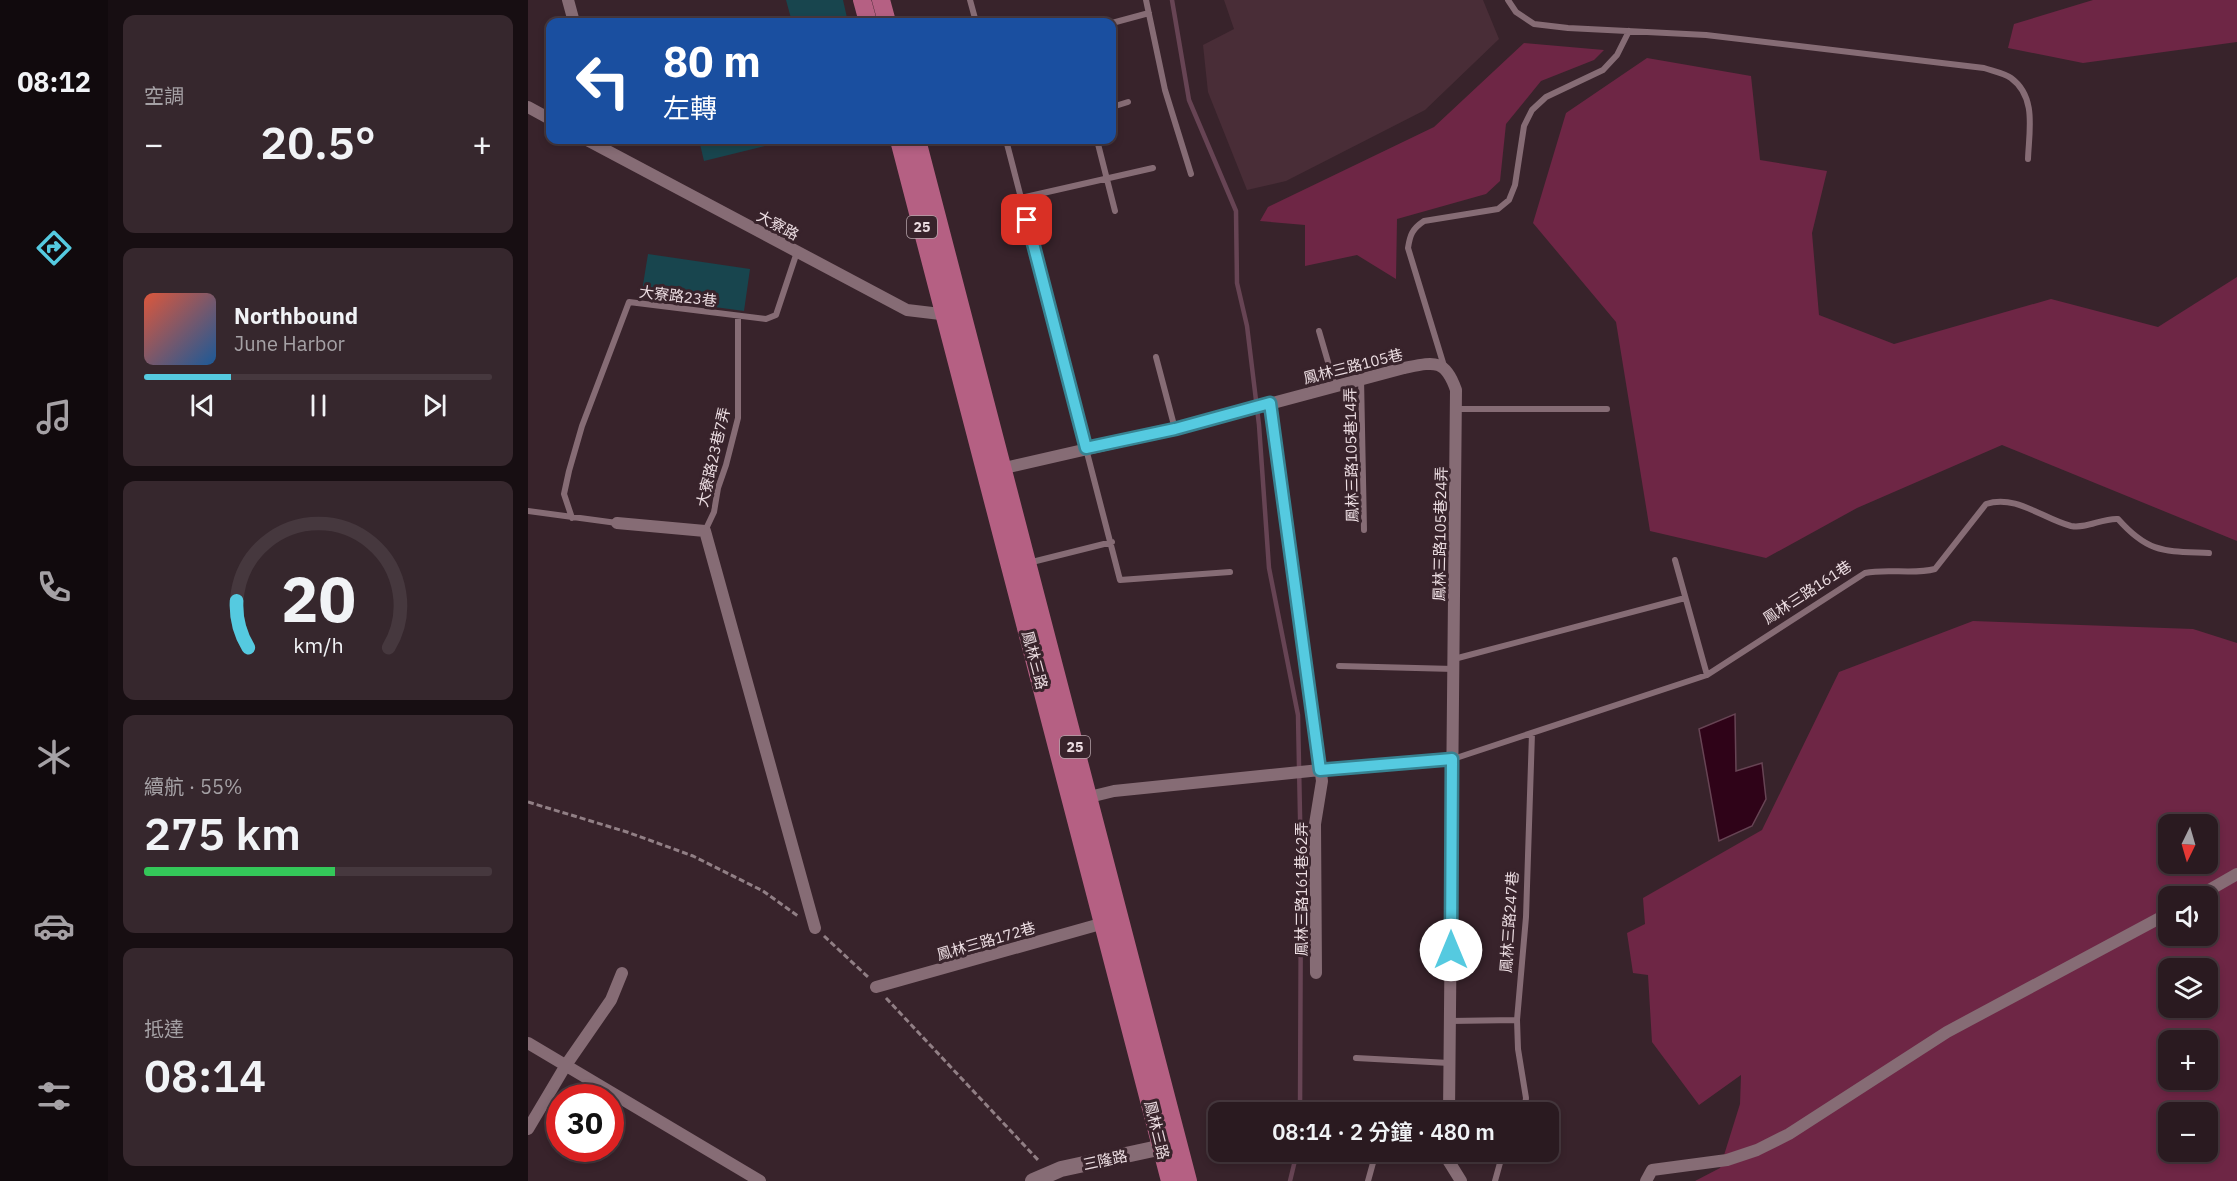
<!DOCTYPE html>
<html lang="zh-TW">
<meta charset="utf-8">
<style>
:root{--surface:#2a1a20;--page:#36272d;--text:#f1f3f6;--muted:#a5a1a5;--line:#46383e;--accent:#55cae0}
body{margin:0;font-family:"IBM Plex Sans","Noto Sans TC",sans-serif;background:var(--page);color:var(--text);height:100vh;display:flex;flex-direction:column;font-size:22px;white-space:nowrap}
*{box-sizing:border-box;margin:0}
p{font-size:20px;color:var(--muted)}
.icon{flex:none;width:33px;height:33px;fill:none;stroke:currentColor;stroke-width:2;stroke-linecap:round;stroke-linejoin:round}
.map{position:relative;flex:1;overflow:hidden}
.drawer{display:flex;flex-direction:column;gap:15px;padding:15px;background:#170e12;width:420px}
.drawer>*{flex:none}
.top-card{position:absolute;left:18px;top:18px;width:570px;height:126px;border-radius:12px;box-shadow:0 3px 9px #0003,0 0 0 2px var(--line);background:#1a4fa0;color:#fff;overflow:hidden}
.needle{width:39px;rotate:185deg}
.buttons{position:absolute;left:1630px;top:814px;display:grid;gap:12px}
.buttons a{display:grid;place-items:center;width:60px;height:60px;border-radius:12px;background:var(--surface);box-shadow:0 3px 9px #0003,0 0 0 2px var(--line);font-size:30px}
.speed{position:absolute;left:18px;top:1084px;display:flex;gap:12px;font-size:30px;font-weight:700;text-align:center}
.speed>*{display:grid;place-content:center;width:78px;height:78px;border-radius:50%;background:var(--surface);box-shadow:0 3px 9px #0003,0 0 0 2px var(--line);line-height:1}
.speed .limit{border:9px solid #d22;background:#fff;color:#111}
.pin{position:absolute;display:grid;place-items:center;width:51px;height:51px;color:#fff;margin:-26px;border-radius:12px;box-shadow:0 3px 9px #0006}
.me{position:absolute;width:66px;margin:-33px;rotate:0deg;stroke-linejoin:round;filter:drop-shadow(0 0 4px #0008)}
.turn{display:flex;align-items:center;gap:21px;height:126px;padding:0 18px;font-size:27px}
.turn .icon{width:78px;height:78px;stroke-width:2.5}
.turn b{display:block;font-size:42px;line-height:51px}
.big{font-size:45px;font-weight:600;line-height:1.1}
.drawer .card{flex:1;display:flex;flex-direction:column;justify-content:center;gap:9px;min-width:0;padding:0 21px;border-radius:12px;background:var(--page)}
.drawer .dial{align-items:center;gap:0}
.dial svg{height:156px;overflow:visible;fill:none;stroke:var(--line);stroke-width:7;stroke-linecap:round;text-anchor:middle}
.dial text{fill:var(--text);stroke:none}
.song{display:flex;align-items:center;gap:18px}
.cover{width:72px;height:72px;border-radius:9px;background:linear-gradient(135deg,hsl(10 70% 55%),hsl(210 70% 35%))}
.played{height:6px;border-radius:3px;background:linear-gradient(90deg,var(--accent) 25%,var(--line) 25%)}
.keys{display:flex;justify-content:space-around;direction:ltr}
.heat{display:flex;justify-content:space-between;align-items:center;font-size:33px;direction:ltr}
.charge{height:9px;border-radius:4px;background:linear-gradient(90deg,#34c759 55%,var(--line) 0)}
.trip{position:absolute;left:680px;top:1102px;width:351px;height:60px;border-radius:12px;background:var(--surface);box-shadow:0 3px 9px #0003,0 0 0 2px var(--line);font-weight:600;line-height:60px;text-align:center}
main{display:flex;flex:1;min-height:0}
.dock{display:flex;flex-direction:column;width:108px;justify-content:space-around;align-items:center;background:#110a0d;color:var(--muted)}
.dock .icon{width:42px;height:42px}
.dock .current{color:var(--accent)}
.dock b{font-size:27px;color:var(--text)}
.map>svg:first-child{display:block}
</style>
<main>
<nav class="dock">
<b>08:12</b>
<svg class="icon current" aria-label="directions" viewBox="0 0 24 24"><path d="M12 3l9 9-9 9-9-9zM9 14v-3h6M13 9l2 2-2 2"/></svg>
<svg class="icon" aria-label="music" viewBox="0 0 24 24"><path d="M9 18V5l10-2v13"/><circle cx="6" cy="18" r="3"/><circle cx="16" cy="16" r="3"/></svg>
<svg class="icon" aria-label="phone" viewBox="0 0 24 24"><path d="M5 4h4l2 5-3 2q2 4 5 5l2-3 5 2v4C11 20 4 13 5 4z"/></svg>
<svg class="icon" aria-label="climate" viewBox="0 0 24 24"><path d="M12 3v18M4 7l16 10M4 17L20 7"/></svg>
<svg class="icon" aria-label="car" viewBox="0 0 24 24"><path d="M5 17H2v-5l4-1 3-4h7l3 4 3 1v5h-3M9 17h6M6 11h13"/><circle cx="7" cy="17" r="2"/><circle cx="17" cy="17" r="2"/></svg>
<svg class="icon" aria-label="filters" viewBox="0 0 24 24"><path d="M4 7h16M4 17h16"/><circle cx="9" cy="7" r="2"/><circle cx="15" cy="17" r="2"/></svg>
</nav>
<section class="drawer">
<div class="card"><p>空調</p>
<div class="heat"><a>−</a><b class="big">20.5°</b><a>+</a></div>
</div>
<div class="card">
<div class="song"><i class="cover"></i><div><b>Northbound</b><p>June Harbor</p></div></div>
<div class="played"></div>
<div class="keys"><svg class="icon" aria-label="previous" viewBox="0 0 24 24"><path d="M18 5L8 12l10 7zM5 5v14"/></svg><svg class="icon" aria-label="pause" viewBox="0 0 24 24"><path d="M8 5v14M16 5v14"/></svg><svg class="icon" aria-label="next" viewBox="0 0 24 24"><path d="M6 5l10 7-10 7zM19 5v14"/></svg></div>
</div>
<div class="card dial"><svg viewBox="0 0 100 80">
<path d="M14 69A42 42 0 1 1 86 69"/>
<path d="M14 69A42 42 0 0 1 8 45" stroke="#55cae0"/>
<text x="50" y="56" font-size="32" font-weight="700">20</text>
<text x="50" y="72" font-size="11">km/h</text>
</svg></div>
<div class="card"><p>續航 · 55%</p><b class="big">275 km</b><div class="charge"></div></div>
<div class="card"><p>抵達</p><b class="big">08:14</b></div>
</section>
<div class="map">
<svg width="1709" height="1181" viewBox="0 0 1709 1181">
<rect width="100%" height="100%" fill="#38232b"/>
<path fill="#492d37" d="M696,0H955L971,39L897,110L758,181L719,190L680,92L675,45L706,29Z"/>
<path fill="#6e2645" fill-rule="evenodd" d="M1565,0H1709V42L1555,63L1480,48L1486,24Z
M996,43L1076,50L1066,60L1013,81L978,124L972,181L958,194L869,219L868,279L829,255L777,266V225L732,221L740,207L906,127Z
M1119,58L1223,76L1232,160L1299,171L1284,233L1291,315L1366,344L1523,299L1630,327L1709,277V541L1474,445L1329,508L1238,558L1122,531L1088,322L1005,223L1038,113Z
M1445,621L1665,629L1709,643V1181H1167L1192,1168L1212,1104L1213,1075L1171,1105L1124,1042L1120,975L1105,973L1099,933L1117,924L1115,898L1234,830L1311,672ZM1641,825H1680V864H1641ZM1641,897H1680V936H1641ZM1641,969H1680V1008H1641ZM1641,1041H1680V1080H1641ZM1641,1113H1680V1152H1641Z"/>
<path fill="#2f0318" stroke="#674454" stroke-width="1.5" d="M1207,714L1208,771L1234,763L1238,799L1224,826L1191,841L1171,729Z"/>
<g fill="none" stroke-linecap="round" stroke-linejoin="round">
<path stroke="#674454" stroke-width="4.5" d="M644,0L661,100L708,211L709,283L719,326L731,425L741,568L770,715L773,865L772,1113
M762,1181L769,1152"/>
</g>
<path fill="#18454e" d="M258,0H315L320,22H264Z
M171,140H244L245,144L176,161Z
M120,254L222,269L216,311L113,297Z"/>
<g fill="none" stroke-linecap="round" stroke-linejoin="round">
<path stroke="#917f85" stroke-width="3" stroke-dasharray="6 3" stroke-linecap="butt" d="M0,802L99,832L165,856L235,891L270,916
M296,936L340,977
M358,998L511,1161"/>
<path stroke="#866c75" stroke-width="6" d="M442,0L448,22
M618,0L637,90L663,174
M980,0L988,12L1006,24L1040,28L1178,35L1456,68C1465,71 1476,73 1483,78C1509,97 1501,131 1500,159
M584,23L621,13
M584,107L600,102
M478,140L592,580L702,572
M569,140L587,211
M493,198L625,168
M791,331L807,386
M628,357L647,429
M916,366L880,248C882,235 884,229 896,221L970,209L981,200L987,185L996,126L1004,110L1018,97L1075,70L1089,55L1101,31
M833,378L836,530
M928,409H1079
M0,511L89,523
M44,518L36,494L41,471L54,426L101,302L238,319L248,315L269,252
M177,531L186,512L190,488L198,465L210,418V316
M1147,560L1179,675
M500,563L584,542
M926,659L1157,598
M811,666L926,669
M925,759L1179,675L1337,573C1360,568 1384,575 1407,569L1458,504C1488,494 1515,519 1543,526C1559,529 1574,518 1590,519C1621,554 1637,551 1681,553
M922,1021L989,1020
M828,1058L921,1063
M996,1113L998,1098L990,1049L989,1020L998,917L1004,733
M840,1181L848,1152
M967,1181L975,1152"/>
<path stroke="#866c75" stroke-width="12" d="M40,0L46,22
M0,107L22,119
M59,140L379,310L421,315
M742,403L794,781L787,824L788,973
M468,470L647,429L876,368C906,362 917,358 928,390L921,1113
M89,523L177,531L287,928
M553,799L586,791L792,770L924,759
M1669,897L1709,874
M348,987L576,923
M0,1043L232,1181
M0,1129L38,1065L83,1000L94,973
M921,1152L920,1160L933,1181
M1118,1181L1124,1170L1199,1160L1229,1150L1261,1134L1419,1032L1641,913"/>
<path stroke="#866c75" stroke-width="16" d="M505,1181L533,1169L644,1145"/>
<path stroke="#b56083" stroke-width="18" d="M334,0L340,22
M353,0L359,22
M371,140L642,1181
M389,140L660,1181"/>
</g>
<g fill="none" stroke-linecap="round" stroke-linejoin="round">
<g stroke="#378392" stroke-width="15">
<path id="route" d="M499,220L558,448L647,429L742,403L792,770L924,759L923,950"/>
</g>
<use href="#route" stroke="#55cae0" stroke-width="10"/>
</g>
<g text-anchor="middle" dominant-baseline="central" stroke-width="6" stroke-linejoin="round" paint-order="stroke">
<g fill="#38232b" stroke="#b5a4aa" stroke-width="1.5">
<rect x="379" y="216" width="30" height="22" rx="4.5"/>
<rect x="532" y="736" width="30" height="22" rx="4.5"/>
</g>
<g font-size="14" font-weight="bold" fill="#ebdce1">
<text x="394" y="227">25</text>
<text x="547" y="747">25</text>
</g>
<g font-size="15" fill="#ebdce1" stroke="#38232b">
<text transform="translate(250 225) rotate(28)">大寮路</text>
<text transform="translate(150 296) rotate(7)">大寮路23巷</text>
<text transform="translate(825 366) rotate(-14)">鳳林三路105巷</text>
<text transform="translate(823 455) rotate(-91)">鳳林三路105巷14弄</text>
<text transform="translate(185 457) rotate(-77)">大寮路23巷7弄</text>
<text transform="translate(912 534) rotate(-89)">鳳林三路105巷24弄</text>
<text transform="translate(1279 592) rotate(-33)">鳳林三路161巷</text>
<text transform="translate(507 660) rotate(75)">鳳林三路</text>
<text transform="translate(773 889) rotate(-90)">鳳林三路161巷62弄</text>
<text transform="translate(981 922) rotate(-86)">鳳林三路247巷</text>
<text transform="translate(458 941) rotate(-16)">鳳林三路172巷</text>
<text transform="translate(629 1130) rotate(76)">鳳林三路</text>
<text transform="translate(577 1160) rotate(-12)">三隆路</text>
</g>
</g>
</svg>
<div class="buttons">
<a><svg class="needle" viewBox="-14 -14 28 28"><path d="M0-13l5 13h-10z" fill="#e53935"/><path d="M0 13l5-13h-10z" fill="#a5a1a5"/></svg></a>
<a><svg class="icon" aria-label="sound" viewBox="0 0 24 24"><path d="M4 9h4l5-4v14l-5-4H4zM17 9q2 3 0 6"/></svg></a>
<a><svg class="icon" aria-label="layers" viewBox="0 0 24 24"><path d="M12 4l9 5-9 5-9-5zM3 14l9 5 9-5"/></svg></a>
<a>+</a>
<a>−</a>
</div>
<div class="speed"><div class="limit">30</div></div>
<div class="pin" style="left:499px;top:220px;background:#d93025"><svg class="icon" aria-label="arrive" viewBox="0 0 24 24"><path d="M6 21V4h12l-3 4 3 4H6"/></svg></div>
<svg class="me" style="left:923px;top:950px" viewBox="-20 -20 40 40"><circle r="19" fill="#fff"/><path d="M0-13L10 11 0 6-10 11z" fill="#55cae0"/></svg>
<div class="trip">08:14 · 2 分鐘 · 480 m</div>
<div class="top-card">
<div class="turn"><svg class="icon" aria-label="left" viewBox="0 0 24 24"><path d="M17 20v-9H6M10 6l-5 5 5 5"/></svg><div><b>80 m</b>左轉</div></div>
</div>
</div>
</main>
